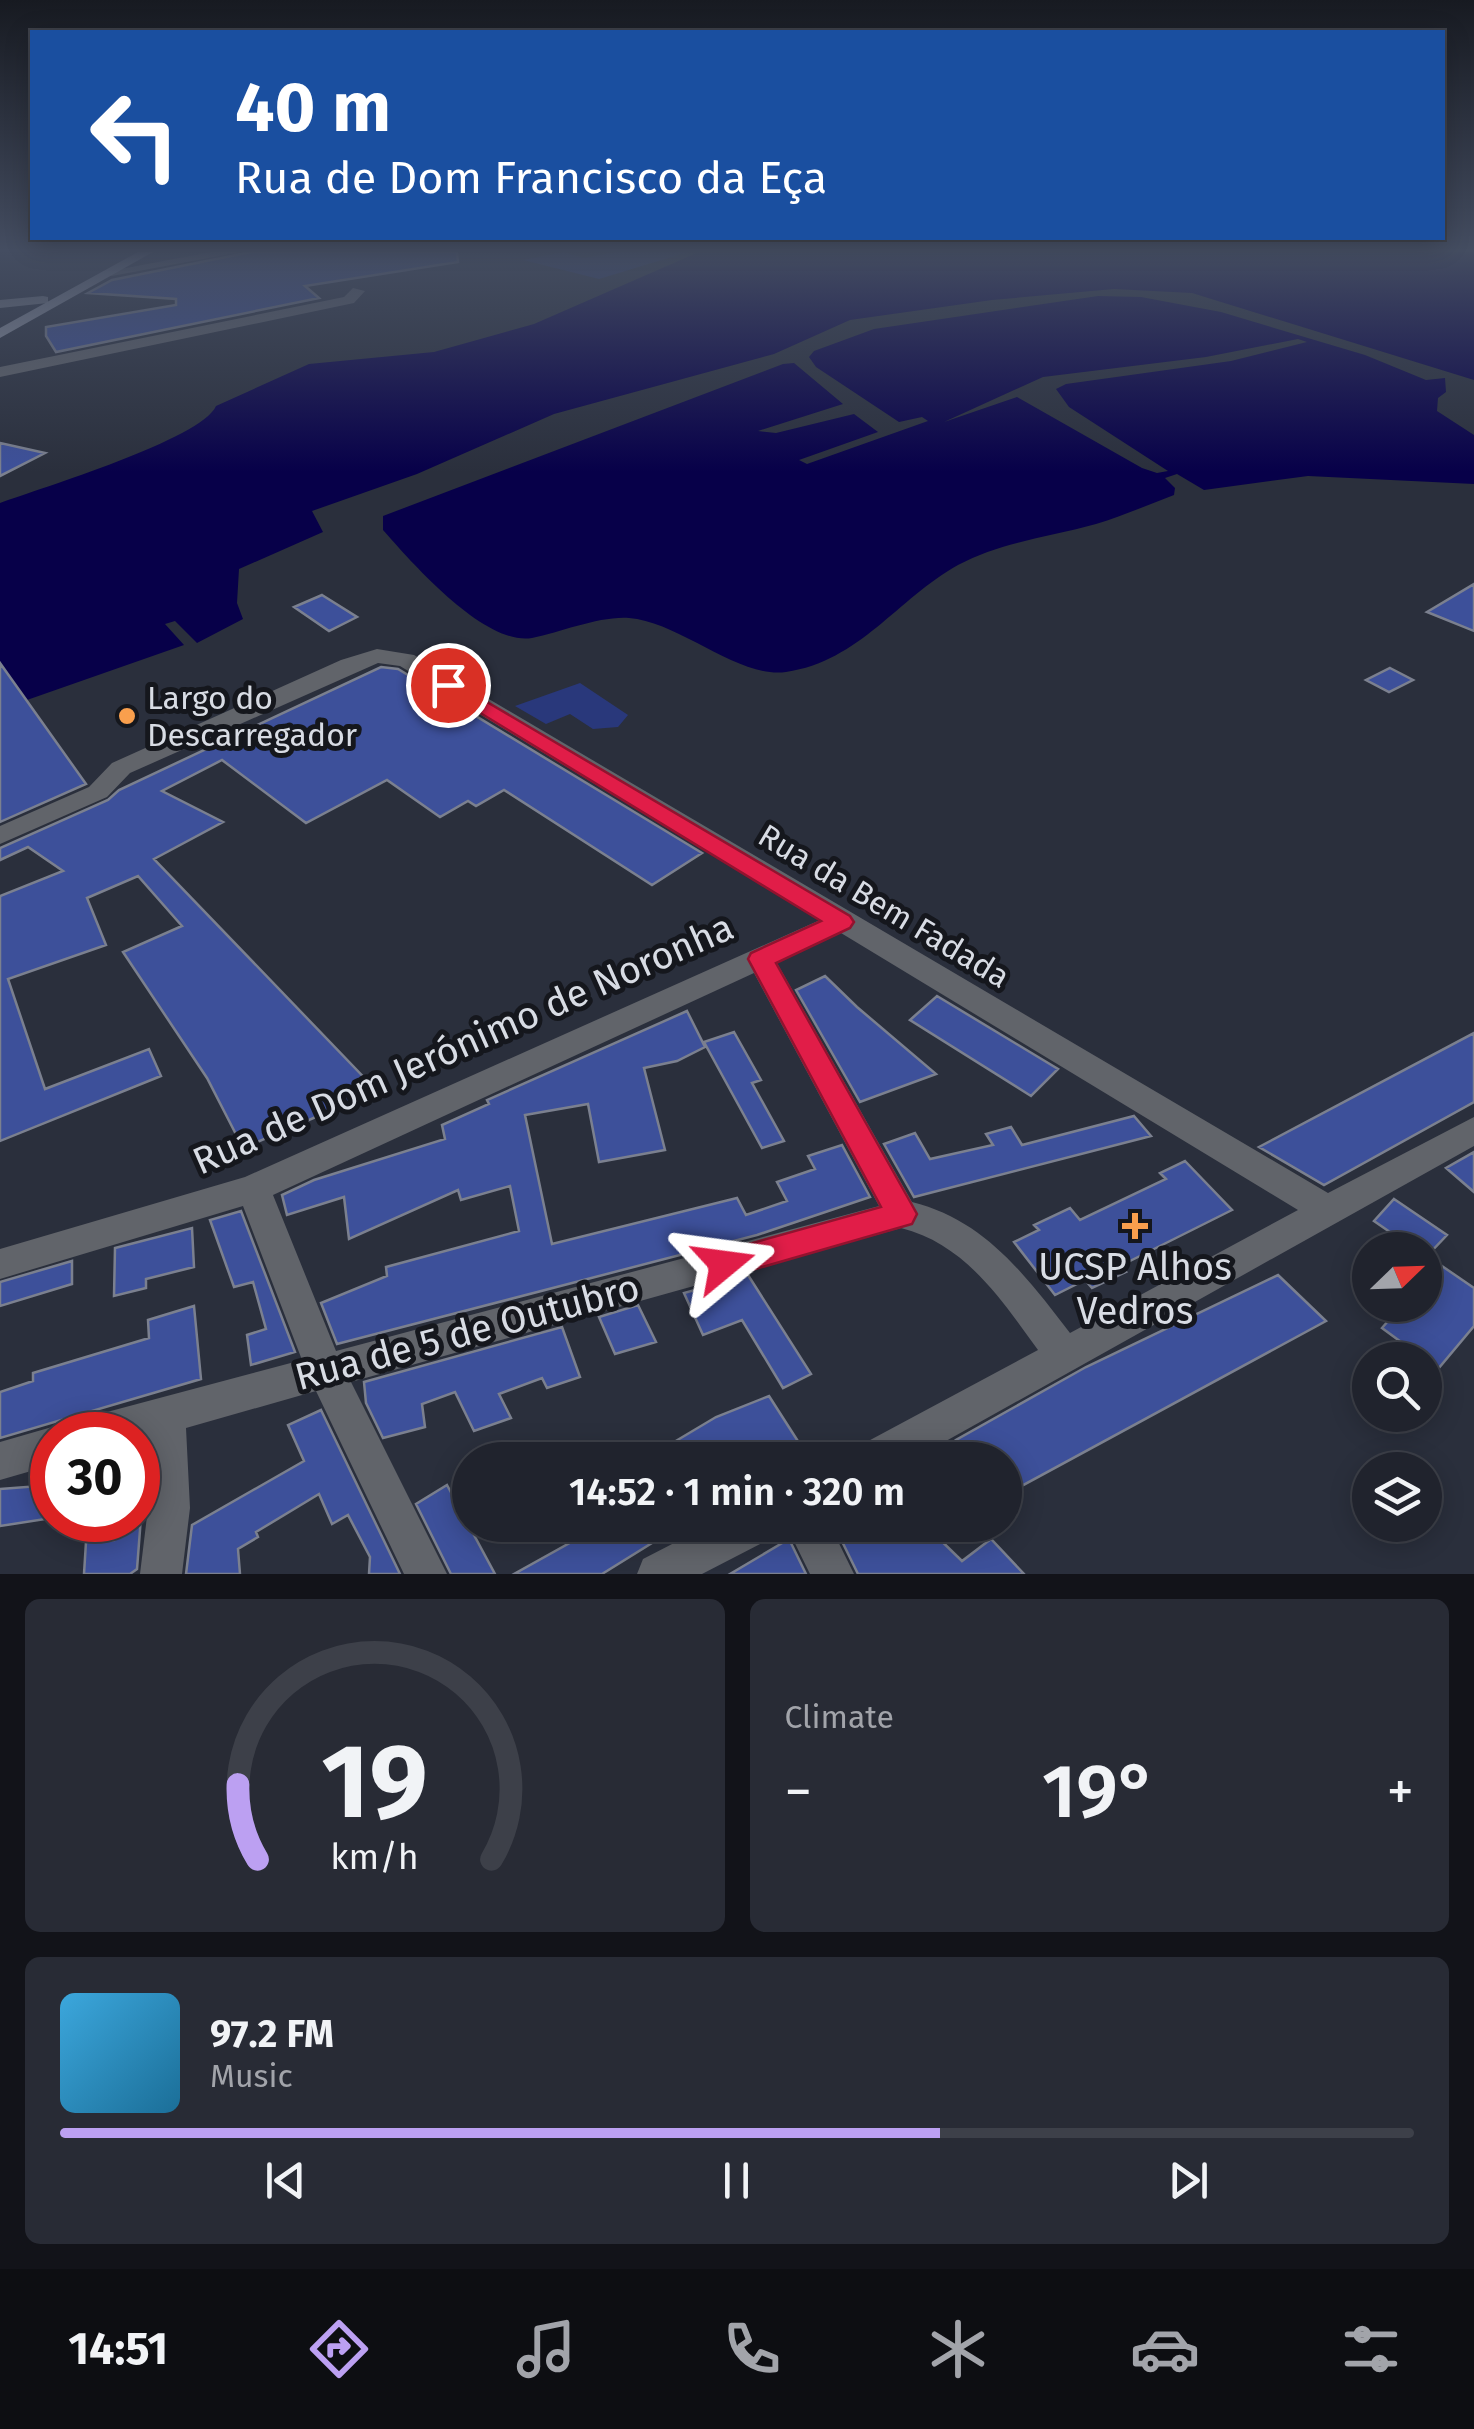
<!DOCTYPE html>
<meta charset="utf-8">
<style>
:root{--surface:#20232d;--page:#282b35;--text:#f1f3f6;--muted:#a2a4aa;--line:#3d4049;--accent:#bca0f2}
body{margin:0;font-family:"Fira Sans",sans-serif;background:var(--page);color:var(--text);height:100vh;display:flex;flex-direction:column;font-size:38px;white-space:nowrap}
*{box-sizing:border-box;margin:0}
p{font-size:32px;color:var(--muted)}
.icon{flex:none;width:55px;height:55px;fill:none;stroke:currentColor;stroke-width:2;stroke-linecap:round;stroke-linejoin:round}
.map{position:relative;height:1574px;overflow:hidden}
.drawer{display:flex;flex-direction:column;gap:25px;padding:25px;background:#121319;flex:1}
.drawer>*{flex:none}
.banner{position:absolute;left:30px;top:30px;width:1415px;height:210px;border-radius:0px;box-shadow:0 5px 25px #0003,0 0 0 2px var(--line);background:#1a4fa0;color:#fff;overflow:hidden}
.needle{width:65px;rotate:67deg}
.buttons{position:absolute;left:1352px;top:1232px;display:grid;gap:20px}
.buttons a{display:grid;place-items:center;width:90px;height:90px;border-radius:50%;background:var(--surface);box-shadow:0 5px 25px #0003,0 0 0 2px var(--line);font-size:50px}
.speed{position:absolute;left:30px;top:1412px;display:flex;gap:20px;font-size:50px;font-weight:700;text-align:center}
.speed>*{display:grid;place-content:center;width:130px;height:130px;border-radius:50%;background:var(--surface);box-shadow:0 5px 25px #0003,0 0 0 2px var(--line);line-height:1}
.speed .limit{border:15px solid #d22;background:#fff;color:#111}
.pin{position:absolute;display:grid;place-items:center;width:85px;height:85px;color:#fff;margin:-42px;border:5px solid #fff;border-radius:50%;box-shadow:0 2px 10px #0007}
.me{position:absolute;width:110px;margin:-55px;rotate:74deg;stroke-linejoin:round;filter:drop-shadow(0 0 8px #0008)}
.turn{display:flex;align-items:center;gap:35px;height:210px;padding:0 40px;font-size:45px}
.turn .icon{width:130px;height:130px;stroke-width:2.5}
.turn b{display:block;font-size:70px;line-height:85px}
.big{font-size:75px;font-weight:600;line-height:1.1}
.drawer .card{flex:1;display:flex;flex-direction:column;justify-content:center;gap:15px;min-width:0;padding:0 35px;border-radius:15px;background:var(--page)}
.drawer .dial{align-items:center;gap:0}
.dial svg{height:260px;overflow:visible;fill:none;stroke:var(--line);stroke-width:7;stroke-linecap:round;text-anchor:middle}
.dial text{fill:var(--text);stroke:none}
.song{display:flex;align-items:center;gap:30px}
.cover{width:120px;height:120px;border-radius:15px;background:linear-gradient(135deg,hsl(200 70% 55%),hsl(200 70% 35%))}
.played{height:10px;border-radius:5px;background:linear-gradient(90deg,var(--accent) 65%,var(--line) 65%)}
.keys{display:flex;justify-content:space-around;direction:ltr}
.heat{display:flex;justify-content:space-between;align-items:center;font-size:55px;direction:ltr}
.drawer .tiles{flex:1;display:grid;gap:25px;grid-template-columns:1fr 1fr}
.card:last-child{grid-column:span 2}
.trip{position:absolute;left:452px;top:1442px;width:570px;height:100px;border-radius:50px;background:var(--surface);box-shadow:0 5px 25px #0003,0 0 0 2px var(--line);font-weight:600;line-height:100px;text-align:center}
.dock{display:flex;height:160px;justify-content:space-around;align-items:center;background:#0d0e12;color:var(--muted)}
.dock .icon{width:70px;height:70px}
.dock .on{color:var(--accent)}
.dock b{font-size:45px;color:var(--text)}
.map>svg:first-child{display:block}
</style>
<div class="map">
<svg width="1474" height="1574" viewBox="0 0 1474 1574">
<rect width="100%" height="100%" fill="#2a2f3c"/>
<path fill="#29387b" d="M563,252L584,258L617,252H688L599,279L523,260Z
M580,683L628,715L618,727L593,729L570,714L546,724L515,706Z"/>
<path fill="#070049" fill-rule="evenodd" d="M699,252H1474V380L1192,293L1114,289L992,300L850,320L774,354L554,414L417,474L312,511L323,532L239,569L237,603L243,619L197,643L175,621L165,624L184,645L27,700L0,663V503C41,488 202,439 216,406L309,364L434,352L534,324Z
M1098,296L1141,297L1221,312L1365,355L1426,380L1445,378L1446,392L1438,398L1437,411L1474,435V484L1308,476L1204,490L1177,474L1165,478L1175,488L1174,495C1148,505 1122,516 1096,524C1049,537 1001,542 958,565C897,599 860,661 786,672C739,679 680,622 629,618C599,616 562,632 532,638C485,646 413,564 383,530V516L783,364L794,363L843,404L758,431L776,433L854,414L878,432L799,460L807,464L928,421L922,417L899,422L816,367L809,357L814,351L874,329ZM1298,339L1307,342L1231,361L1066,384L1056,389L1069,407L1168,471L1157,473L1142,468L1017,397L944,422L1043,377L1206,357Z"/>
<path fill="#3d509a" stroke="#7b808f" stroke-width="2.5" d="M457,252L458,262L305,286L319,298L56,352L46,336V327L176,305V299L88,293L112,280L251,252Z
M0,443L45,453L0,476Z
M1474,584V631L1427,612Z
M322,595L357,617L329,631L294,607Z
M0,663L86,784L0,822Z
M381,667L398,669L702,853L652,885L504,790L476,806L468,801L440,817L387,780L306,823L222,760L162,791L223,822L154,859L377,1091L243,1148L207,1078L123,952L182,926L138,876L87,898L106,945L8,979L45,1089L149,1049L161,1076L0,1141V896L63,871L28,847L0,860V848L108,800L119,790Z
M1390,668L1413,680L1389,692L1366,680Z
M825,976L857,1007L936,1074L860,1102L796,990Z
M937,996L1058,1069L1031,1096L910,1020Z
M687,1011L705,1047L677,1061L644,1068L665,1150L599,1162L588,1104L525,1115L552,1244L737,1198L746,1215L787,1201L777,1182L815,1169L808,1156L842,1145L870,1197L757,1235L337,1344L321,1303L387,1276L386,1267L519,1231L510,1186L461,1200L458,1190L349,1239L344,1197L287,1215L282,1195L314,1180L445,1139L442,1125L489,1104L487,1100Z
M734,1032L761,1080L752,1083L784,1141L762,1148L704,1042Z
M1474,1033V1102L1324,1185L1259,1147Z
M1134,1116L1151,1136L914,1197L884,1144L915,1133L930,1159L993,1145L986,1134L1011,1127L1022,1145Z
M1474,1152V1192L1446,1168Z
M1185,1161L1232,1210L1120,1266L1126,1272L1092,1288L1085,1280L1055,1295L1014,1242L1039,1230L1034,1225L1070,1208L1080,1220L1166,1179L1160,1173Z
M1394,1199L1447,1235L1426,1257L1425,1250H1416L1374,1221Z
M241,1211L295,1352L251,1365L247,1335L266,1329L253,1282L234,1287L210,1220Z
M192,1228L194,1267L146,1279V1288L114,1296L115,1248Z
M72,1261V1284L0,1306V1282Z
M1439,1264L1474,1288V1326L1438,1369L1382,1328L1402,1305H1425V1280Z
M748,1275L811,1374L783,1388L742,1320L703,1335L684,1293Z
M1278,1275L1326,1321L1005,1495V1460H970L956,1440L1086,1367Z
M638,1305L656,1342L615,1354L599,1317Z
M194,1306L201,1379L0,1438V1392L33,1381V1373L149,1338L148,1320Z
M562,1327L580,1377L547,1388L542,1378L499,1394L511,1418L474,1431L455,1392L422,1404L425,1427L383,1438L366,1403L364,1382Z
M769,1396L810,1460H644L716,1417Z
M321,1410L400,1574H369L370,1557L348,1515L332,1524L319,1494L256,1532L258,1537L238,1549L240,1574H186L192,1525L304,1461L288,1425Z
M144,1478L137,1569L130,1574H84L86,1542L114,1540L116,1520H138V1479Z
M52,1485V1518L0,1526V1489Z
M447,1485L495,1574H451L416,1504Z
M602,1525H681L602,1574H514Z
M834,1525H925L962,1561L991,1539L1024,1574H858Z
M789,1539L806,1574H730Z"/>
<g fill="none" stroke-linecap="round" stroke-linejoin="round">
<path fill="#61646a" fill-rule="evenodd" d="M211,252H240L112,276L105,272Z
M353,288L365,291L354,303L0,377V367L344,297Z
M377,649L414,655L1328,1193L1474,1117V1146L912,1460H853L859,1446L1038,1350C1001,1299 965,1244 901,1228L351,1382L447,1574H404L316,1391L186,1428L190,1508L182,1574H140L148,1508L147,1439L72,1435L78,1422L92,1416L302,1360L243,1206L0,1279V1249L245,1177L820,920L400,666L378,663L130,773L107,797L0,844V826L89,787L112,763L341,660ZM841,933L1298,1210L1070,1333C1026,1276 985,1220 912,1202L777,963ZM754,973L879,1206L336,1351L273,1195Z
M52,1427L67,1435H52V1465L0,1480V1442Z
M709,1525H774L768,1540L702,1574H637L643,1559Z
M786,1525H830L854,1574H810Z"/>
<path fill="#7d818b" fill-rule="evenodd" d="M43,296L48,297V303L0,308V300Z"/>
<path fill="#9297a4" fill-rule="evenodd" d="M138,252H153L0,338V328Z"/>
</g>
<linearGradient id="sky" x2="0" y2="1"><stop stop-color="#171a21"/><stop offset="0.53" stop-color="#444d61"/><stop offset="1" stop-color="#444d61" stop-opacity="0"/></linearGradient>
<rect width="1474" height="472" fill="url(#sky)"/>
<path fill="#e11d48" stroke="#92132f" stroke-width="2.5" d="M448,679L850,916L854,922L850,928L776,963L912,1205L917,1214L912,1224L724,1278L713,1274L708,1264L713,1254L881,1207L748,959L751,953L821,921L441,689V680Z"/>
<g fill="#f99f4d" stroke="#15171d" stroke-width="4">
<circle cx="127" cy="716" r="10"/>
<path d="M1130 1211h10v10h10v10h-10v10h-10v-10h-10v-10h10z"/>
</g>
<g text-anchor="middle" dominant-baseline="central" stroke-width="10" stroke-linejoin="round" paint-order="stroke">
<g font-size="32" fill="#d8dce4" stroke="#15171d" text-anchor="start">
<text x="147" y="698">Largo do<tspan x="147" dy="37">Descarregador</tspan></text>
</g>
<g font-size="32" fill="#d8dce4" stroke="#15171d">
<text transform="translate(884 906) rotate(31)">Rua da Bem Fadada</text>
</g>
<g font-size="38" fill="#d8dce4" stroke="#15171d">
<text transform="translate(463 1044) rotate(-24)">Rua de Dom Jerónimo de Noronha</text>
<text transform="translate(467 1332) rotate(-15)">Rua de 5 de Outubro</text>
</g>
<g font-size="38" fill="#d8dce4" stroke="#15171d">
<text x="1135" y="1267">UCSP Alhos<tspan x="1135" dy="44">Vedros</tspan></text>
</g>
</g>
</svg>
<div class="buttons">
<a><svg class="needle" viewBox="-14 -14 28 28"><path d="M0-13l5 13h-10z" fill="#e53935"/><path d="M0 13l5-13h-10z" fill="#a2a4aa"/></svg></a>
<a><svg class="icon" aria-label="search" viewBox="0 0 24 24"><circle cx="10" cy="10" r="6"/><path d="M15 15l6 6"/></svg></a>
<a><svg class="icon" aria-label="layers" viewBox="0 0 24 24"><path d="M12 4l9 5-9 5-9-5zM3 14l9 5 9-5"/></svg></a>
</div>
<div class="speed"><div class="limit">30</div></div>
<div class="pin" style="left:448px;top:685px;background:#d93025"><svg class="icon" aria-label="arrive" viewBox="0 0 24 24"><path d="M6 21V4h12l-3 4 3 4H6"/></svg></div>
<svg class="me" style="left:724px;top:1264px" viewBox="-20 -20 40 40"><path d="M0-17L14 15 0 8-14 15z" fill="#e11d48" stroke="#fff" stroke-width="4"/></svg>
<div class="trip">14:52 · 1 min · 320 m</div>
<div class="banner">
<div class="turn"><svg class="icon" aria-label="left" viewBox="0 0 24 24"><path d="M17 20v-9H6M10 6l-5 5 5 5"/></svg><div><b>40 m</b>Rua de Dom Francisco da Eça</div></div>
</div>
</div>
<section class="drawer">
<div class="tiles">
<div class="card dial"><svg viewBox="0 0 100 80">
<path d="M14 69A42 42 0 1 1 86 69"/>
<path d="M14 69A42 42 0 0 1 8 46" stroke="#bca0f2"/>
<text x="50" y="56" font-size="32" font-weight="700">19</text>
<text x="50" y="72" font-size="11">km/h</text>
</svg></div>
<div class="card"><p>Climate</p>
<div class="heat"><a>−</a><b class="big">19°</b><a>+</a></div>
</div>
<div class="card">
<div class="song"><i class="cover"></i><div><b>97.2 FM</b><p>Music</p></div></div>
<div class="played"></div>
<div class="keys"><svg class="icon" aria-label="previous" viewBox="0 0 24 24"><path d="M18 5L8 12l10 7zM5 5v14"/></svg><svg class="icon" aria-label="pause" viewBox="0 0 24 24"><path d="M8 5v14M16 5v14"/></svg><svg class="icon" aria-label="next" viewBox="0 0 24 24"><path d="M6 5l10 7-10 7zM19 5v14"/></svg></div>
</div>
</div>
</section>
<nav class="dock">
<b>14:51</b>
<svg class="icon on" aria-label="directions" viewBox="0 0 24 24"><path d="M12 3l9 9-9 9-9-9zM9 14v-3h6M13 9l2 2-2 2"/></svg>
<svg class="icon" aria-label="music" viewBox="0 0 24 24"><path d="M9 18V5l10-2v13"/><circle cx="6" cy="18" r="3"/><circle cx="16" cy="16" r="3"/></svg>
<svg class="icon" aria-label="phone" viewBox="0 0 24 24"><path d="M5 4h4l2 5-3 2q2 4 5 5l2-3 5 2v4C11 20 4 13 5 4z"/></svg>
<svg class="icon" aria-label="climate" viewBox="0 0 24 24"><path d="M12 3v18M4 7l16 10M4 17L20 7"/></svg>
<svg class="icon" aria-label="car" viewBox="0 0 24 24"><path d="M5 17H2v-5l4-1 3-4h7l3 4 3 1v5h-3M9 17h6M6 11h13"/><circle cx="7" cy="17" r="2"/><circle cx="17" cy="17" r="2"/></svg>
<svg class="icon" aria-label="filters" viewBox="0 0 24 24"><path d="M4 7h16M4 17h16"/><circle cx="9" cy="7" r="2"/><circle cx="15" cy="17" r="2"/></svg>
</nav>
